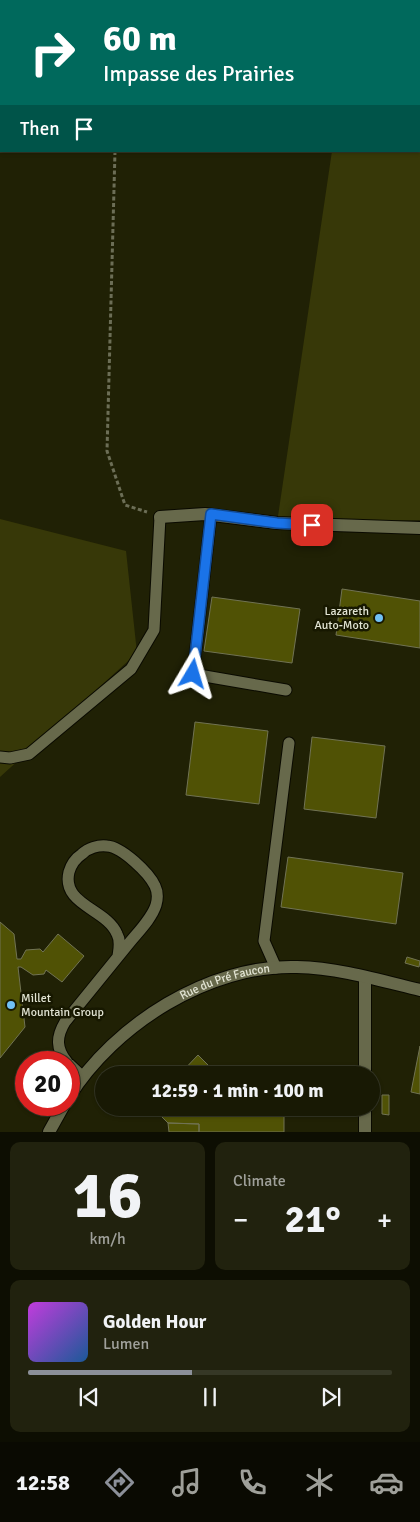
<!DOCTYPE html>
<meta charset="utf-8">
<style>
:root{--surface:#181904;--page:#21220e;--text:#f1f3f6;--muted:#9fa09a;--line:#363826;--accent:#8c9099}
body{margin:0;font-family:Signika,sans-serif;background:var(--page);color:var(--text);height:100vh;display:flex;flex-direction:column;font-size:19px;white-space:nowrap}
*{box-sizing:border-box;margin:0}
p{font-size:16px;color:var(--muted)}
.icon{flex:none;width:28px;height:28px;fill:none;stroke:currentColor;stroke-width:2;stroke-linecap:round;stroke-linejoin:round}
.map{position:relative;height:1132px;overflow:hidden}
.sheet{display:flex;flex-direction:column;gap:10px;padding:10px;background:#0d0e02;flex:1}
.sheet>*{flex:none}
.banner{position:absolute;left:0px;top:0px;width:420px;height:152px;box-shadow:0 1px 4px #0004,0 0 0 1px var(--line);background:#00695c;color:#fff;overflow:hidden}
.speed{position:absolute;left:15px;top:1051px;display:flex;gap:10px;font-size:25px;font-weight:700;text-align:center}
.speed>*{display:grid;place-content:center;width:65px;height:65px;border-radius:50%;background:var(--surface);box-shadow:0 1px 4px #0004,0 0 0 1px var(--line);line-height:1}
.speed .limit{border:8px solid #d22;background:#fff;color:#111}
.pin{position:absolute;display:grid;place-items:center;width:42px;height:42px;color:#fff;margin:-21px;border-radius:10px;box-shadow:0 2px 8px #0006}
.me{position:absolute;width:55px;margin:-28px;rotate:7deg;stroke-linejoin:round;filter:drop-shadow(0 0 4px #0008)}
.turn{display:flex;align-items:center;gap:18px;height:105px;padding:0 20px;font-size:22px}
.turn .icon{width:65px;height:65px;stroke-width:2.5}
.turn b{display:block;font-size:35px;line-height:42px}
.then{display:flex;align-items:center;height:48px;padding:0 20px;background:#0003;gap:10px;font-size:19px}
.big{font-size:38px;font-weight:700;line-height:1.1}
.sheet .tile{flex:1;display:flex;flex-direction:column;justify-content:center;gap:8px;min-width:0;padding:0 18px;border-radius:10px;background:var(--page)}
.sheet .dial{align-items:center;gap:0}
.dial b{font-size:65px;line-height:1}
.song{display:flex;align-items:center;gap:15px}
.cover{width:60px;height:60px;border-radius:8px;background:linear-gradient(135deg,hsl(290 70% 55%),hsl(210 70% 35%))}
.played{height:5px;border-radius:2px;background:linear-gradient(90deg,var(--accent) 45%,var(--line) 45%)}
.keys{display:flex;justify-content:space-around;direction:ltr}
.heat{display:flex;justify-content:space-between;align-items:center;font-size:28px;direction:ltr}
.sheet .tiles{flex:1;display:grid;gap:10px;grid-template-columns:1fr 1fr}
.tile:last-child{grid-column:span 2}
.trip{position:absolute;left:95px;top:1066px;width:285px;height:50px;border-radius:25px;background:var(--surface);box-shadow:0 1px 4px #0004,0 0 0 1px var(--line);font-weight:700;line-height:50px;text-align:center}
.dock{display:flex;height:80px;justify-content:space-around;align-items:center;background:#0a0a02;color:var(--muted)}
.dock .icon{width:35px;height:35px}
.dock .current{color:var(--accent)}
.dock b{font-size:22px;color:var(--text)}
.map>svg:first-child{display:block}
</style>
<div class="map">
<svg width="420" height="1132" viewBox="0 0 420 1132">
<rect width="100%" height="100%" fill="#202105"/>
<path fill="#373808" d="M352,0H420V520L277,523L332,151H419V1H352Z
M0,519L126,551L137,653L0,777Z"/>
<path fill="#505205" stroke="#717354" d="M342,589L420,601V648L336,635Z
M212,597L300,609L292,663L204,651Z
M195,722L268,731L259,804L186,795Z
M312,737L385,746L376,818L304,809Z
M288,857L403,873L396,924L281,907Z
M0,922L14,934L17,959H21L26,950L40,949L43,952L58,934L84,956L62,982L46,970L44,974L33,975L21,967H18L25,1027L0,1058Z
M407,957L420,961L419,967L405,963Z
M420,1046V1094L411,1092Z
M198,1055L212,1069L222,1067L225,1070L224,1071L225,1075H169L174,1070L179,1075Z
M382,1095H389V1115L382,1114Z
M163,1108H284V1132H199V1124L168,1123L158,1113Z
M168,1123L199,1124V1132H169Z"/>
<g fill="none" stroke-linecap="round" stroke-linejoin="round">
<g stroke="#0a0a00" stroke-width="13">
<path id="service" d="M211,515L193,674L286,690
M0,757L10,758L29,754L131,669L154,630L160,517
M276,968L264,941L289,743
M67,1062C56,1049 56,1037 65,1022C87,995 108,969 130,942C139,931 152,918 156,905C158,898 158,892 155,886C149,873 122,847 107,846C98,845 88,848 82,854C76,858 71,865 69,872C61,905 107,909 117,934C121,941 119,948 118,956
M69,1064L83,1077"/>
</g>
<g stroke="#0a0a00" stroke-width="14">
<g id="minor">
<path d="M160,517L205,514L277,523L420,528"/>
<path d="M365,977V1075"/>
<path id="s1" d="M69,1097C114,1025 209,964 297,967C339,968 379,980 420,990"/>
<path d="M365,1108V1132"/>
<path d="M49,1132L64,1105"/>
</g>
</g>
<path stroke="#6c6e56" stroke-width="3" stroke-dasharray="4 2.5" stroke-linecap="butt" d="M0,123H1
M115,151L107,451L125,505L147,512"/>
<use href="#service" stroke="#67694b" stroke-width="11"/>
<use href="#minor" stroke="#67694b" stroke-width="12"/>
</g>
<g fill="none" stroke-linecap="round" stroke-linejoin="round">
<g stroke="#114b97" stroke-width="12">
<path id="route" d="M193,674L211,514L277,523L312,525"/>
</g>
<use href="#route" stroke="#1a73e8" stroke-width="9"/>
</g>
<g fill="#71c1f5" stroke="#171800" stroke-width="2">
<circle cx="379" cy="618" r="5"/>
<circle cx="11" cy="1005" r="5"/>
</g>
<g text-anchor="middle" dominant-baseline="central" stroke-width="5" stroke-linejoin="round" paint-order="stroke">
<g font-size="12" fill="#e2e4d3" stroke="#171800" text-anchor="end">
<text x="369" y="611">Lazareth<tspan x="369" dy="14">Auto-Moto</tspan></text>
<text x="21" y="998" text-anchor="start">Millet<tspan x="21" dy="14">Mountain Group</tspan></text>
</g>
<g font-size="12" fill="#e2e4d3" stroke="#171800">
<text stroke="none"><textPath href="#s1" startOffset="199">Rue du Pré Faucon</textPath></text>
</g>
</g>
</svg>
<div class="speed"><div class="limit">20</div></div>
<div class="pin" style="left:312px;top:525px;background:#d93025"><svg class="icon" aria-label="arrive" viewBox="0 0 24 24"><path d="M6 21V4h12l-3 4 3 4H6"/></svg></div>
<svg class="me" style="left:193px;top:674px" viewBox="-20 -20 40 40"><path d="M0-17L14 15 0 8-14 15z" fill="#1a73e8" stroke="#fff" stroke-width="4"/></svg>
<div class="trip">12:59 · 1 min · 100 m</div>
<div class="banner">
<div class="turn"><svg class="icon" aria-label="right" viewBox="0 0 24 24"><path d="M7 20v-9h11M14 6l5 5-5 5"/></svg><div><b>60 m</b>Impasse des Prairies</div></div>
<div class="then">Then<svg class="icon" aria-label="arrive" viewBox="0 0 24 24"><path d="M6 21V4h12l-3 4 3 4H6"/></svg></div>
</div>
</div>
<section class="sheet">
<div class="tiles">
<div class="tile dial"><b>16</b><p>km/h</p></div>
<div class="tile"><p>Climate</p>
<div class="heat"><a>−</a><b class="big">21°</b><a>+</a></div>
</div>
<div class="tile">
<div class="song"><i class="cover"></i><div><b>Golden Hour</b><p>Lumen</p></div></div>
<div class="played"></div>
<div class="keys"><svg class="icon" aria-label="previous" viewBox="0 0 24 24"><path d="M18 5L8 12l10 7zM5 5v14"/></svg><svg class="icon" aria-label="pause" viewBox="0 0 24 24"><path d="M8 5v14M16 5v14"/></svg><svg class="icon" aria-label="next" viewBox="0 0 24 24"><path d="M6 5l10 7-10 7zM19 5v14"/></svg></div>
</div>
</div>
</section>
<nav class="dock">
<b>12:58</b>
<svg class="icon current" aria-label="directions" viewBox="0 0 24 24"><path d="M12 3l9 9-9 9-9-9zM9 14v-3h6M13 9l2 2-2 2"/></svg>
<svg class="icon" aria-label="music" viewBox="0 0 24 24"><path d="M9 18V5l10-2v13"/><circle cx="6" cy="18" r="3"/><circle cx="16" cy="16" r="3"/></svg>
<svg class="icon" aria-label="phone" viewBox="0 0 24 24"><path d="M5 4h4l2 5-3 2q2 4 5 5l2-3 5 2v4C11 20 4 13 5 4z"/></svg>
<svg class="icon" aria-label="climate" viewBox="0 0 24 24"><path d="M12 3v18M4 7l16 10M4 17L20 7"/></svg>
<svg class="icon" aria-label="car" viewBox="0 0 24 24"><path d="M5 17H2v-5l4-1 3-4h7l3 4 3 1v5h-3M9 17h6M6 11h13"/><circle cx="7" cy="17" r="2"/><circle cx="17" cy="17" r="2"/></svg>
</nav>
